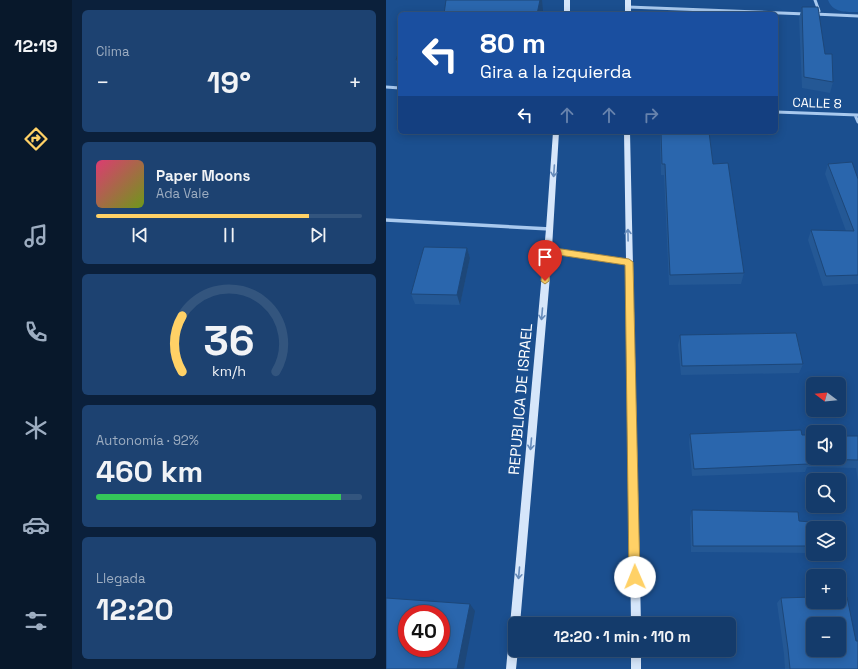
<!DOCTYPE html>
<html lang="es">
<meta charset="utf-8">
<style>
:root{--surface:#143b6b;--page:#1d4271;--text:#f1f3f6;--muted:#9dadc1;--line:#33557e;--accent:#ffd166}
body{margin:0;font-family:"Space Grotesk",sans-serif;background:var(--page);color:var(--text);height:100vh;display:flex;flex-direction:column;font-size:15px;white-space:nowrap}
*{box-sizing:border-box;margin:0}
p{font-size:13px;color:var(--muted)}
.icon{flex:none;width:22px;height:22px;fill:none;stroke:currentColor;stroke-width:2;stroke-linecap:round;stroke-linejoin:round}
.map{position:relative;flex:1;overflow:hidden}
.details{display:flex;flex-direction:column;gap:10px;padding:10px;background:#0b203b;width:314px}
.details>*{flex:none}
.banner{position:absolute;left:12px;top:12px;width:380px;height:122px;border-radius:6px;box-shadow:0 2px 10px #0003,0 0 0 1px var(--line);background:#1a4fa0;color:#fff;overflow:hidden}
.needle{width:26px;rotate:286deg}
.controls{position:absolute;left:420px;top:377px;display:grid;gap:8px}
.controls a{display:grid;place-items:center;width:40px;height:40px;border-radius:6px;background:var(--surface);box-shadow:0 2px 10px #0003,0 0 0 1px var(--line);font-size:20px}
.speed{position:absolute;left:12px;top:605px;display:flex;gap:8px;font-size:20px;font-weight:700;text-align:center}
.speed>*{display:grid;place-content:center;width:52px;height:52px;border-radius:50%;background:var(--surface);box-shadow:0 2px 10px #0003,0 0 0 1px var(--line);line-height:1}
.speed .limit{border:6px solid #d22;background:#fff;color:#111}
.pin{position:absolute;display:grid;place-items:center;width:34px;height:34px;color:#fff;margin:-41px -17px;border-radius:50% 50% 50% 0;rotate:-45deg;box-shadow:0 0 4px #0007}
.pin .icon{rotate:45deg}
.me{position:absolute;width:44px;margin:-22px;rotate:359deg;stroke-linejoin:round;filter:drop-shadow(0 0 3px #0008)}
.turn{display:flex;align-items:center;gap:14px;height:84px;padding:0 16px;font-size:18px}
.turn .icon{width:52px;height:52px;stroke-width:2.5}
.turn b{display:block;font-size:28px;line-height:34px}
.lanes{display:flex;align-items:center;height:38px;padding:0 16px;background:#0003;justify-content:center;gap:20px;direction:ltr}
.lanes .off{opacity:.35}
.big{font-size:30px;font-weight:700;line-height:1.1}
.details .widget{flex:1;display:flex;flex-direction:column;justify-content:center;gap:6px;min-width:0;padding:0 14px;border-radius:6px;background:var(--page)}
.details .dial{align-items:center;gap:0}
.dial svg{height:104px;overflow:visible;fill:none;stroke:var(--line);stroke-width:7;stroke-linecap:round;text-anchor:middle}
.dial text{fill:var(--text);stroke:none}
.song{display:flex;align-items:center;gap:12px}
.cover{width:48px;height:48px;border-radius:6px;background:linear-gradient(135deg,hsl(340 70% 55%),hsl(80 70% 35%))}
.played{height:4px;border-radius:2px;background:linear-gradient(90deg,var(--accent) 80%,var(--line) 80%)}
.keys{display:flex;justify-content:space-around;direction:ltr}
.heat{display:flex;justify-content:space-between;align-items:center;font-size:22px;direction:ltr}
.charge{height:6px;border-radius:3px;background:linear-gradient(90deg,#34c759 92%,var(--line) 0)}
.trip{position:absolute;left:122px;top:617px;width:228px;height:40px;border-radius:6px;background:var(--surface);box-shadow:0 2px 10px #0003,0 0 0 1px var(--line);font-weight:700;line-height:40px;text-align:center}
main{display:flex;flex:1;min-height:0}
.tabs{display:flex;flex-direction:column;width:72px;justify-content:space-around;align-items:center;background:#08182b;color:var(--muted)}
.tabs .icon{width:28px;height:28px}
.tabs .on{color:var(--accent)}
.tabs b{font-size:18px;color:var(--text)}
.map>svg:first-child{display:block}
</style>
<main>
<nav class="tabs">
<b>12:19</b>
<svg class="icon on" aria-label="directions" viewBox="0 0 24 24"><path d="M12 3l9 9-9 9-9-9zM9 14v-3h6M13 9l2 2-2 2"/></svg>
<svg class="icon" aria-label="music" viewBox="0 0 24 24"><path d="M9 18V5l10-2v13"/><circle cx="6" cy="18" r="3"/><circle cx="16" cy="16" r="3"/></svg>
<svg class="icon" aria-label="phone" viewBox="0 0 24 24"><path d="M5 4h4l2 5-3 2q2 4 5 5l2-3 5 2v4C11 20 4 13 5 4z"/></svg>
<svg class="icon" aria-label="climate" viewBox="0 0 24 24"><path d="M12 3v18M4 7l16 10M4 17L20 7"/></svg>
<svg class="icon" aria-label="car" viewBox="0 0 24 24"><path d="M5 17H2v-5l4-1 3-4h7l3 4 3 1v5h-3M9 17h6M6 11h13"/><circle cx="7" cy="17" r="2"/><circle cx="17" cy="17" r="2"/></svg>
<svg class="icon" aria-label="filters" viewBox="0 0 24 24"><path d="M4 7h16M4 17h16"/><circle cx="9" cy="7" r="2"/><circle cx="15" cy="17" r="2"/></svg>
</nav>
<section class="details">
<div class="widget"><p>Clima</p>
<div class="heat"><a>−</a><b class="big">19°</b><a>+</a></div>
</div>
<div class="widget">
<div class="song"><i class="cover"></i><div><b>Paper Moons</b><p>Ada Vale</p></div></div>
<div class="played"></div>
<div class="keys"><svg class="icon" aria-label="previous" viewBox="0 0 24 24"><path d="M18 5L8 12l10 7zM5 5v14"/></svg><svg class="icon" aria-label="pause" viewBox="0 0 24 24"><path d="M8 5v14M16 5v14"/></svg><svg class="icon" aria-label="next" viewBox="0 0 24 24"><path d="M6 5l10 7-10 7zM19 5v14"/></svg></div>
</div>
<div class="widget dial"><svg viewBox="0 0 100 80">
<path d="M14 69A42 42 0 1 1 86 69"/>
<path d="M14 69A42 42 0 0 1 14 26" stroke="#ffd166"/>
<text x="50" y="56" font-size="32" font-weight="700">36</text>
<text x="50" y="72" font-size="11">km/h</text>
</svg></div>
<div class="widget"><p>Autonomía · 92%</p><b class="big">460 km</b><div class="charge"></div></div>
<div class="widget"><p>Llegada</p><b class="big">12:20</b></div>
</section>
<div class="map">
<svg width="472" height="669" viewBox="0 0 472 669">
<rect width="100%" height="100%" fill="#1b4f8f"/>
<path fill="#2461a8" d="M442,0H472V12C460,12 447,13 442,0Z"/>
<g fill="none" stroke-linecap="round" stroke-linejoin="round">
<path stroke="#a9c9ee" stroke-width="3" d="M429,0L433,11
M242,7L420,14
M428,14L472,16
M0,87L14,88
M390,112L472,115
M469,115L472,122"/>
<path stroke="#a9c9ee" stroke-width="3.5" d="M0,220L164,229"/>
<path fill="#d6e6fa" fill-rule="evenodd" d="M178,0H184V14H178Z
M239,0H245V14H239Z
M167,132H173L166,248L240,259L238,132H244L255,624H245L240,264L166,253L134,624H129V650H132L130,669H120L160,229Z
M245,650H255V669H245Z"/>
</g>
<path fill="#245895" d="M416,7L439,54L447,82L444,93L416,88L413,18Z
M14,48V75L10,60Z
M274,132H323L327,164L358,273L355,284L283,285L278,175H275Z
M442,164L472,179V284L437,286L422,240L425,230L460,231L439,174Z
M81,248L84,258L74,305L29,304L25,294Z
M294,335L417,364L413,373L295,375L292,345Z
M304,434L416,435L472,436V482L470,468L421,467L419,472L306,476L303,442Z
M306,510L413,521L427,544V547L423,553L305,552L304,518Z
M395,598L472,669H399L398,654L391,603Z"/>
<path fill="#1d4779" d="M154,0H156L157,11L156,14H151Z
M81,248L84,258L74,305L71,295Z
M84,604L89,611L78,669H71Z"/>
<path fill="#2a66ad" stroke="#1d4779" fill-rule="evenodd" d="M60,0H154L151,14H58Z
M416,7H432L439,54H446L447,82L418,77Z
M14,48V60H10Z
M275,132H323L327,164L342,163L358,273L284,275L279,164H276Z
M466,162L472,179V275L440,276L425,230L468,231L442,164Z
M38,247L81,248L71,295L25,294Z
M410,333L417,364L296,366L294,335Z
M415,430L416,435H427V458H453V436H472V460L421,459L423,464L308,469L304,434Z
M306,510L412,512L413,521L424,522L427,546H307Z
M427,597V602H453V597H461L470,641H472V669H404L402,649L395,598ZM427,624H453V650H427Z
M0,598L84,604L71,669H0ZM21,614H55V648H21Z"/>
<defs><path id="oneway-shaft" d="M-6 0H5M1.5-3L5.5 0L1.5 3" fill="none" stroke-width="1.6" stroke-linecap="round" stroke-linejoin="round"/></defs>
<g stroke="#668bba">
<use href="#oneway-shaft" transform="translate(168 171) rotate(94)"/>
<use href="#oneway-shaft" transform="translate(242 235) rotate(-91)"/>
<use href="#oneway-shaft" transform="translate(156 314) rotate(95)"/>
<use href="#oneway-shaft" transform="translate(145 444) rotate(95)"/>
<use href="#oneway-shaft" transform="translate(133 573) rotate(95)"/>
</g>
<path fill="#ffd166" stroke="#a68842" d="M162,247L243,259L247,262L254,577L253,581L249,583L245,581L243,577L239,265L166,254L163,281L159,284L155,281L158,250Z"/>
<g text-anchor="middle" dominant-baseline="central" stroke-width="4" stroke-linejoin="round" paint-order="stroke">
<g font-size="13" fill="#fff" stroke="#1b4f8f">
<text transform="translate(431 103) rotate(2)">CALLE 8</text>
</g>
<g font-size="15" fill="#fff" stroke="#1b4f8f">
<text transform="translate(134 399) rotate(-85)">REPUBLICA DE ISRAEL</text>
</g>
</g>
</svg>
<div class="controls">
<a><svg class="needle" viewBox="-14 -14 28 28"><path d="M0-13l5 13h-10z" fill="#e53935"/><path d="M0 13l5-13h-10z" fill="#9dadc1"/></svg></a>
<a><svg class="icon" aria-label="sound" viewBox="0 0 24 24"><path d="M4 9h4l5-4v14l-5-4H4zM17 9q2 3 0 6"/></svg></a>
<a><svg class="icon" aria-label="search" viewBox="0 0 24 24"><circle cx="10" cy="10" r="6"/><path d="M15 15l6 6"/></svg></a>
<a><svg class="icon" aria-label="layers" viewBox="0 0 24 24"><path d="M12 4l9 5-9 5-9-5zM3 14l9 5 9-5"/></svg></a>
<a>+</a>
<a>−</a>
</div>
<div class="speed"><div class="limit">40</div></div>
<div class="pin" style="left:159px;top:281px;background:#d93025"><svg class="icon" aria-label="arrive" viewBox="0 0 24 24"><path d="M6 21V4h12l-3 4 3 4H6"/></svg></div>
<svg class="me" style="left:249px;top:577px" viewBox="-20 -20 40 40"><circle r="19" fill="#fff"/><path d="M0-13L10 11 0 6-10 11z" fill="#ffd166"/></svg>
<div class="trip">12:20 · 1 min · 110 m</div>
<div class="banner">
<div class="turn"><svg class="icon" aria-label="left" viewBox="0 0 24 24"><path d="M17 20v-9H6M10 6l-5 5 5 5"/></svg><div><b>80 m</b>Gira a la izquierda</div></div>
<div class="lanes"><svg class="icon" aria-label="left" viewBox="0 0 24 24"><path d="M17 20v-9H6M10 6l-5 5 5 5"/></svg><svg class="icon off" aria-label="ahead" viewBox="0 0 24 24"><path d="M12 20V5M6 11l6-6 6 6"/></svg><svg class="icon off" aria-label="ahead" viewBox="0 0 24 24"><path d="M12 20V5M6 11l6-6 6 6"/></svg><svg class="icon off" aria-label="right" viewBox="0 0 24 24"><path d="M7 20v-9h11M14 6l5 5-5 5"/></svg></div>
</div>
</div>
</main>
